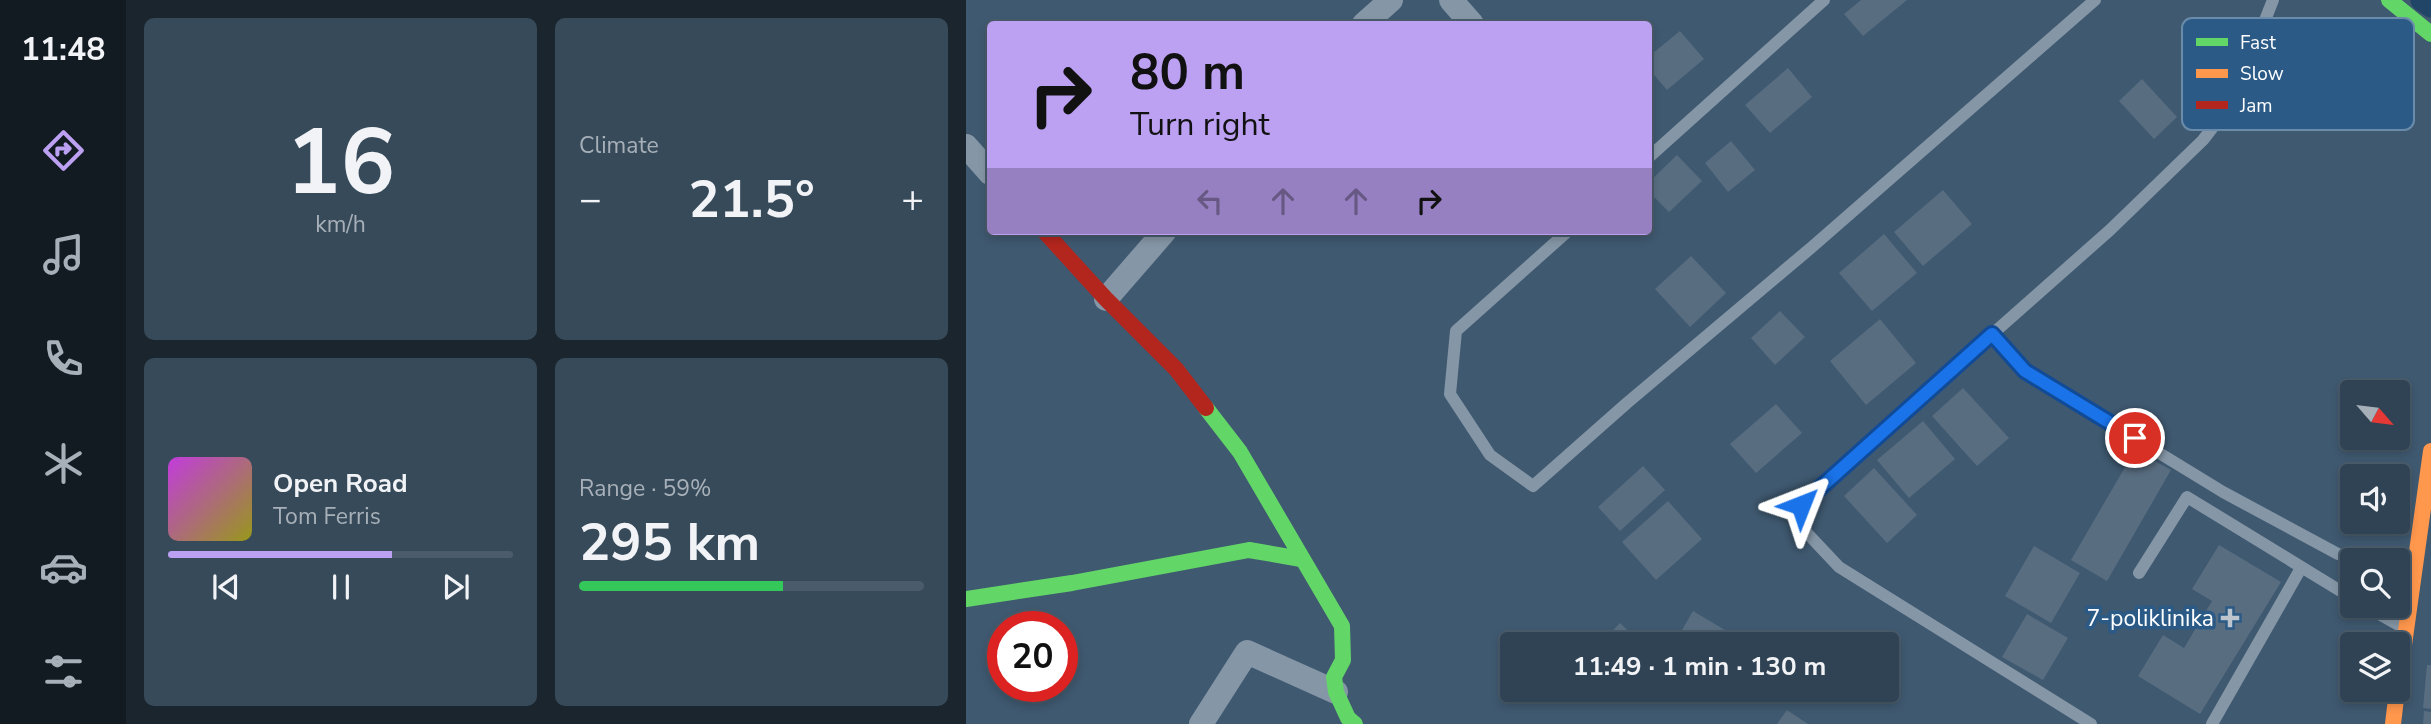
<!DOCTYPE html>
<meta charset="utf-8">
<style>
:root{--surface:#2f4354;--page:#374a5a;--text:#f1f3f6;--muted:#a7b0b8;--line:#4a5c6b;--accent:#bca0f2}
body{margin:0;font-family:"Nunito Sans",sans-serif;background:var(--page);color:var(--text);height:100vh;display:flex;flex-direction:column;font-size:26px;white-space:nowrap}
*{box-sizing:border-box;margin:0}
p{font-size:23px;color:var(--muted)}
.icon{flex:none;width:38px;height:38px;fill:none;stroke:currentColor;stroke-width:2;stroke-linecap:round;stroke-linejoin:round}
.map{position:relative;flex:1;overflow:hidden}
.details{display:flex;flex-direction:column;gap:18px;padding:18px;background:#1a252e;width:840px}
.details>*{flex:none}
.top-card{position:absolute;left:21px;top:21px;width:665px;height:214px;border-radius:7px;box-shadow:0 4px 10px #0003,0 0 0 2px var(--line);background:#bca0f2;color:#111;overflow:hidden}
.needle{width:46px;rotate:118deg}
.controls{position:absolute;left:1374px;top:380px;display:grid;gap:14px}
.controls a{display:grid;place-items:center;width:70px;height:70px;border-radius:7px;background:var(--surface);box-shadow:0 4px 10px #0003,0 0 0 2px var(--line);font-size:35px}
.speed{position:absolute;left:21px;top:611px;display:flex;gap:14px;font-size:35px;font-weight:700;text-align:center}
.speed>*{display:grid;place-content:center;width:91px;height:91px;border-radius:50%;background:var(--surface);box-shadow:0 4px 10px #0003,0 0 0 2px var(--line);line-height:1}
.speed .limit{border:10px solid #d22;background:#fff;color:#111}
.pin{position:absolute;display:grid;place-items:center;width:60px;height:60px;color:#fff;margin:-30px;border:4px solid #fff;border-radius:50%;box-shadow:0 2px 7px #0007}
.me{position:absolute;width:77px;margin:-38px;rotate:45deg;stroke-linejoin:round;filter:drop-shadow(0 0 5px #0008)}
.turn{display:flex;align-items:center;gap:24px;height:147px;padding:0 28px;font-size:32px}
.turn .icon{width:91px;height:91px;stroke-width:2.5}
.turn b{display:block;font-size:49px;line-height:60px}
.lanes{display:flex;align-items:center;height:66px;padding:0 28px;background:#0003;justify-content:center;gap:35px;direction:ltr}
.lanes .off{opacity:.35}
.big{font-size:52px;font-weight:700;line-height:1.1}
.details .tile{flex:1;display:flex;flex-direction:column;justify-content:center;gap:10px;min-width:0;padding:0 24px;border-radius:10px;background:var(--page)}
.details .dial{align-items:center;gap:0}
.dial b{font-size:91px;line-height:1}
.song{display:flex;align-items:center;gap:21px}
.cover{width:84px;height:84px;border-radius:10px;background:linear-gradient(135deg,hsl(290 70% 55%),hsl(60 70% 35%))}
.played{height:7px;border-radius:4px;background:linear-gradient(90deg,var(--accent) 65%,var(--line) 65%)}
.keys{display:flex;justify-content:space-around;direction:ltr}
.heat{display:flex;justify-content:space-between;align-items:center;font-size:38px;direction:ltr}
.charge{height:10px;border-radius:5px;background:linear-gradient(90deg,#34c759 59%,var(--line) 0)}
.details .tiles{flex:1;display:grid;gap:18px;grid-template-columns:repeat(2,1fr)}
.trip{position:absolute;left:534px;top:632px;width:399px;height:70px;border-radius:7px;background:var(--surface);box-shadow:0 4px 10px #0003,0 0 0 2px var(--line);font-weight:700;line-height:70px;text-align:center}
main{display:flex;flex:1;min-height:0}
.dock{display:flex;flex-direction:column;width:126px;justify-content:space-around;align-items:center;background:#131b22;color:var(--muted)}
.dock .icon{width:49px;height:49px}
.dock .current{color:var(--accent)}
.dock b{font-size:32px;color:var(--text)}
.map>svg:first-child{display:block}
</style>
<main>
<nav class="dock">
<b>11:48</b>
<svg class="icon current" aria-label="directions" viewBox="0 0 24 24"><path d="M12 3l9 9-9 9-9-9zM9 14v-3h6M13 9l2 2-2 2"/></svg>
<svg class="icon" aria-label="music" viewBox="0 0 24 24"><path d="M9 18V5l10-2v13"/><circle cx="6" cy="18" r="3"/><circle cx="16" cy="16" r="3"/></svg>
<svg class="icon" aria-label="phone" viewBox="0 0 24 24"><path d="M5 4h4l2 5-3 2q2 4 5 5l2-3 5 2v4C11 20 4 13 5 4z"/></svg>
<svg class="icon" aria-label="climate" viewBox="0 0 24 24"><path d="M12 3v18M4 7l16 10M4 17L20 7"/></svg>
<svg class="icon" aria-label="car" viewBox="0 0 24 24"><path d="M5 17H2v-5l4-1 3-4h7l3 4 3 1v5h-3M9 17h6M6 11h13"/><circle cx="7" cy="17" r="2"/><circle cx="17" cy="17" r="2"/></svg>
<svg class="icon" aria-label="filters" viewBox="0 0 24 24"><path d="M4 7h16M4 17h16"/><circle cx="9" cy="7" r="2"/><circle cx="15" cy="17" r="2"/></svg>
</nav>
<section class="details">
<div class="tiles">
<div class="tile dial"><b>16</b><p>km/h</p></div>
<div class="tile"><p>Climate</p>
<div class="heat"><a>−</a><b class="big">21.5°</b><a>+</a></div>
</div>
<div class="tile">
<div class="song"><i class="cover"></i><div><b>Open Road</b><p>Tom Ferris</p></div></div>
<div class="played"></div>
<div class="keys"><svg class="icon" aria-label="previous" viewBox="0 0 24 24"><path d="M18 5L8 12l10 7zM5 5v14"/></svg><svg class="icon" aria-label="pause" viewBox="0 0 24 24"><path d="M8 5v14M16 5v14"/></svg><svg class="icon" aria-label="next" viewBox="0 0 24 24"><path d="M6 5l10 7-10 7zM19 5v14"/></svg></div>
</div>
<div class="tile"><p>Range · 59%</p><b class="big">295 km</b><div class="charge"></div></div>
</div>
</section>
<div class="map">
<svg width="1465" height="724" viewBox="0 0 1465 724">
<rect width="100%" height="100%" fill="#3f5970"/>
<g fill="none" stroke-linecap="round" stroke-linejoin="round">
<path stroke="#214567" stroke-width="23" d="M1456,0L1465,6"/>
</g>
<path fill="#586d80" d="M895,0H941L897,36L878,14Z
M714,31L738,59L701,90L682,68V57Z
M822,68L846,97L804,133L779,105Z
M1176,79L1211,117L1188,139L1153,101Z
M765,141L789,170L762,192L739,163Z
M711,155L736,181L703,212L682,191V183Z
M977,190L1006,224L957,266L928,232Z
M918,234L951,273L906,311L873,273Z
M725,256L760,293L724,327L689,289Z
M814,311L839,337L809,365L785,338Z
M914,319L950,363L900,405L864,361Z
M997,388L1043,438L1011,466L966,416Z
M810,404L836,433L790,473L764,444Z
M957,421L989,459L943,498L911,460Z
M1169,450L1205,470L1141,581L1105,560Z
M677,466L699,490L654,531L632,507Z
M908,468L951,515L921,543L878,496Z
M702,501L736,539L690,580L656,542Z
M1253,545L1315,582L1234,714L1172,676L1197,635L1218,648L1246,601L1226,589Z
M1068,546L1114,573L1085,623L1039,596Z
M727,611L769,636L764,644H708Z
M1061,614L1102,638L1077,680L1036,657Z
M654,623L676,644H634Z
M1461,665H1465V709L1457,708Z
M659,690H679L670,700Z
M821,710L842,724H811Z
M1458,711L1465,712V724H1457Z"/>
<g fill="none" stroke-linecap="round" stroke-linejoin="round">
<path stroke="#8596a6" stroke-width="12" d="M682,158L858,0
M602,231L490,331L484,394L524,455L567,486L661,403L846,247L1129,0
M1026,334L1059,371L1257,492L1372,554L1396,560
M1173,573L1221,497L1386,598
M1399,606L1438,628
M1125,724L873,567L840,532L835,505L859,482L1144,230L1237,140L1267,101L1307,0
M1246,724L1335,568"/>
<path stroke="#8596a6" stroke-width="24" d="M485,0L506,24
M398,24L425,0
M0,146L24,173
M140,299L199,231
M235,724L281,652L370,692"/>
<path stroke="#63d668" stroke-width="16" d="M1423,0L1465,34
M240,408L274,452L376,626L377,660L368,677L370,692L382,718L389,724
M0,599L106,583L283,550L335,559"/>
<path stroke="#ff974d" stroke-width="16" d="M1432,688L1465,451
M1427,724L1431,690"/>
<path stroke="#b3261e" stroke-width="16" d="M78,231L140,299L210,369L240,408"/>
</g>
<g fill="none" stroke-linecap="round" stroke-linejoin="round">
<g stroke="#114b97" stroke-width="18">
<path id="route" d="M835,505L1026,334L1059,371L1169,438"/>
</g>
<use href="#route" stroke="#1a73e8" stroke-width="12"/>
</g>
<path fill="#bcc5cd" stroke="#2a5a85" stroke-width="2.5" d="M1260.5 607.5h7v7h7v7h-7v7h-7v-7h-7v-7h7z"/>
<g text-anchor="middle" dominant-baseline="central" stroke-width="7" stroke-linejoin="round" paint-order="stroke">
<g font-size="23" fill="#fff" stroke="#2a5a85" text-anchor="end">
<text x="1248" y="618">7-poliklinika</text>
</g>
</g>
<rect x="1216" y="18" width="232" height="112" rx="10" fill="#2a5a85" stroke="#6a8caa" stroke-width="2"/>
<rect x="1230" y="38" width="32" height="8" fill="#63d668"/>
<rect x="1230" y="69" width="32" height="9" fill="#ff974d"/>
<rect x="1230" y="101" width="32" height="8" fill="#b3261e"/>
<g font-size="19" fill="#fff">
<text x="1274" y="49">Fast</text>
<text x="1274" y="80">Slow</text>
<text x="1274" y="112">Jam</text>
</g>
</svg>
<div class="controls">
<a><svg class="needle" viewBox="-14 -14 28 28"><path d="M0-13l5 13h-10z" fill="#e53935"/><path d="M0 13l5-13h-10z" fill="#a7b0b8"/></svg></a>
<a><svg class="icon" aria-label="sound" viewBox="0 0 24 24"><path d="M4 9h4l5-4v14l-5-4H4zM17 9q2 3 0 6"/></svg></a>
<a><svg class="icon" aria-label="search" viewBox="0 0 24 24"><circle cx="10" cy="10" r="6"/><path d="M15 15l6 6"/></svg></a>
<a><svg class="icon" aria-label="layers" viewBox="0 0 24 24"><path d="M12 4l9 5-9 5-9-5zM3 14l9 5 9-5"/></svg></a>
</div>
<div class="speed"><div class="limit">20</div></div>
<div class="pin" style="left:1169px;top:438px;background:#d93025"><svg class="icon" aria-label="arrive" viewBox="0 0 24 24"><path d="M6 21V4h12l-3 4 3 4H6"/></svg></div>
<svg class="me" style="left:835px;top:505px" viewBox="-20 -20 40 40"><path d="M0-17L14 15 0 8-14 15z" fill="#1a73e8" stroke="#fff" stroke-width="4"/></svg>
<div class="trip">11:49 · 1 min · 130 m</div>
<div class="top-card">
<div class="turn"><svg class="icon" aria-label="right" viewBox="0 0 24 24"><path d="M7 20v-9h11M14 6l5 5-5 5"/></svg><div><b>80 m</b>Turn right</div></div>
<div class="lanes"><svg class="icon off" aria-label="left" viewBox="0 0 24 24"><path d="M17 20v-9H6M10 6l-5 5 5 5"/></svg><svg class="icon off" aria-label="ahead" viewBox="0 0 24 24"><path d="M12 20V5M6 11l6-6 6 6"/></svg><svg class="icon off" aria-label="ahead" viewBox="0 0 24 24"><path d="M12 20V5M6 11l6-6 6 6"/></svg><svg class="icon" aria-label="right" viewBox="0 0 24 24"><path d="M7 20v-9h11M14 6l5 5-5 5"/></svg></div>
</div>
</div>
</main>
